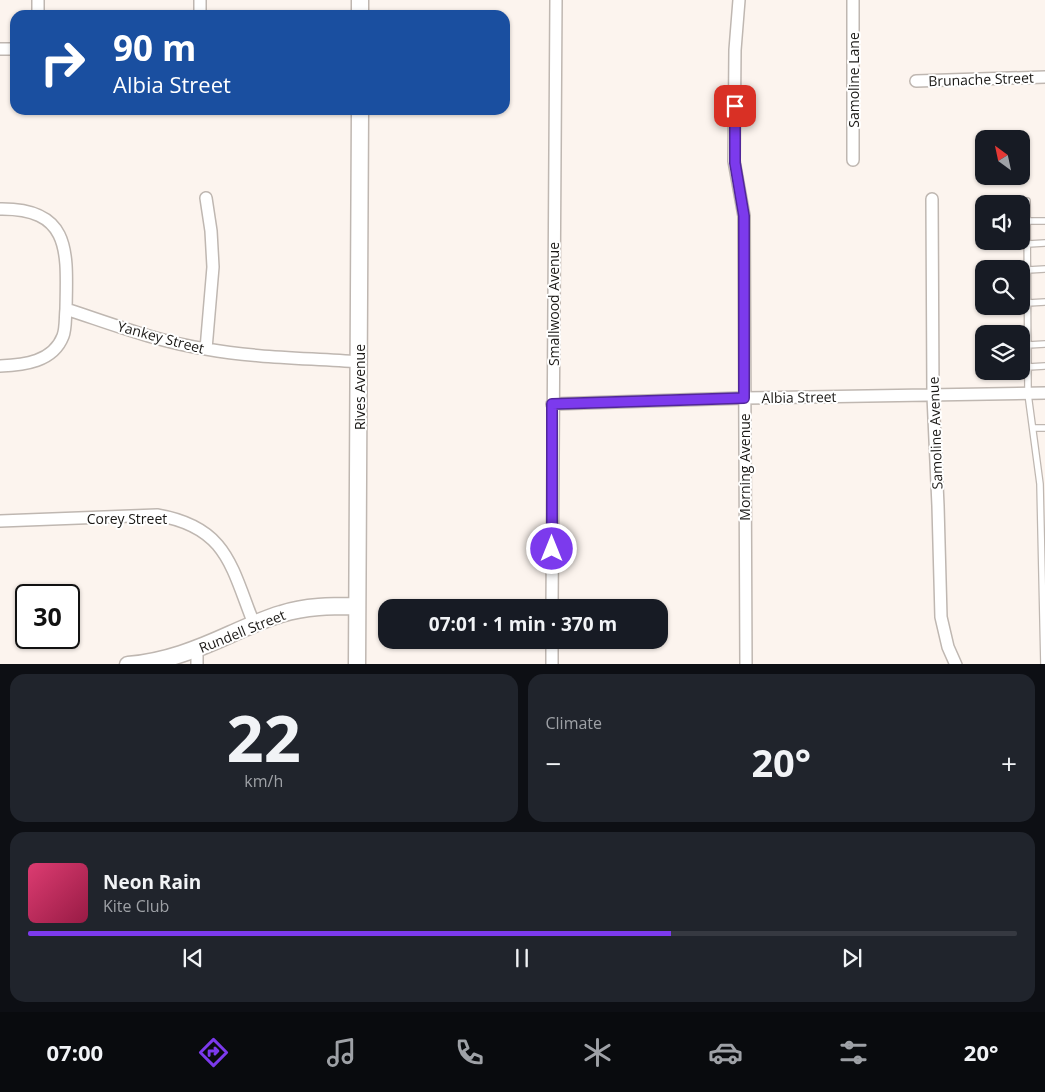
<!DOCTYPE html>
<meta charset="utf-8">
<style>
:root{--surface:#171b24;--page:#20242c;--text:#f1f3f6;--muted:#9ea1a6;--line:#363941;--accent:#7c3aed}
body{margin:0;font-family:"Open Sans",sans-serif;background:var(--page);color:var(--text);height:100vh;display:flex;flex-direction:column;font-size:19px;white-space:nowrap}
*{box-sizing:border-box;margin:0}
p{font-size:16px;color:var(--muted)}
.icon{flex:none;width:28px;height:28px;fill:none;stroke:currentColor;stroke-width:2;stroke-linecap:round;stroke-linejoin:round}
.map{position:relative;height:664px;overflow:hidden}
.sheet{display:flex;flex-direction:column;gap:10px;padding:10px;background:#0d0f14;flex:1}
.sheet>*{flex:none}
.banner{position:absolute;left:10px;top:10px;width:500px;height:105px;border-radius:15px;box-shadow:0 1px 4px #0004;background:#1a4fa0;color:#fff;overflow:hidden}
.needle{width:32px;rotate:327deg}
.buttons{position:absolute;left:975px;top:130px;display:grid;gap:10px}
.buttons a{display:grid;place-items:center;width:55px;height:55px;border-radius:10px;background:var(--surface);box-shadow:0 1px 4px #0004;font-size:25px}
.speed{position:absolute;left:15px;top:584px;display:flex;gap:10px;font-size:25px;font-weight:700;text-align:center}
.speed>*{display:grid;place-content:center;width:65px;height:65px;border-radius:50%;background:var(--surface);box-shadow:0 1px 4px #0004;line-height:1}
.speed .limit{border:2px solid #111;border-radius:8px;background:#fff;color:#111}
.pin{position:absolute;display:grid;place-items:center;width:42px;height:42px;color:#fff;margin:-21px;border-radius:10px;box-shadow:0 2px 8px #0006}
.me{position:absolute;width:55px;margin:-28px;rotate:0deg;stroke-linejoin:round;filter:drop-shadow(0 0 4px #0008)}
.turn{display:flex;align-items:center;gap:18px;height:105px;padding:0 20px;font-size:22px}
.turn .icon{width:65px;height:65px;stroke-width:2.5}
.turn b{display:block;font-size:35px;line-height:42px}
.big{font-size:38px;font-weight:700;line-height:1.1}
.sheet .widget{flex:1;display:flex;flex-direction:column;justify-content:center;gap:8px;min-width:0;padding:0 18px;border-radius:15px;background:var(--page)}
.sheet .dial{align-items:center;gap:0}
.dial b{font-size:65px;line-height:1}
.song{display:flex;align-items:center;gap:15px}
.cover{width:60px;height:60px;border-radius:8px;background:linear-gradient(135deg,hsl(340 70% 55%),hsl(340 70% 35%))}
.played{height:5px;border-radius:2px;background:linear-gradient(90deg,var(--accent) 65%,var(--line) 65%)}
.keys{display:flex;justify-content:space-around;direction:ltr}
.heat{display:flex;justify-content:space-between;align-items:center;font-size:28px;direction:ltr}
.sheet .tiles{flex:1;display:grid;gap:10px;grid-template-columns:1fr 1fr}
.widget:last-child{grid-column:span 2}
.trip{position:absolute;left:378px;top:599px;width:290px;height:50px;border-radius:15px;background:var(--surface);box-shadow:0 1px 4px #0004;font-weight:700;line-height:50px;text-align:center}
.dock{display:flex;height:80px;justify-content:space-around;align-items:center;background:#090b0e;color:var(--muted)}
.dock .icon{width:35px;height:35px}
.dock .active{color:var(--accent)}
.dock b{font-size:22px;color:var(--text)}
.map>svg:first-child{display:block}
</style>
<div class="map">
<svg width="1045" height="665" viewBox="0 0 1045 665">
<rect width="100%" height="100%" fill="#fcf4ee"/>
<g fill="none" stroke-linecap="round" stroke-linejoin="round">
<g stroke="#bfb7b1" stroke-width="8">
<path id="lane" d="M1027,201L1028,394L1040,484L1044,665
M1028,221H1045
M1028,244L1045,243
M1028,270L1045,269
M1028,303L1045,302
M1028,345L1045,344
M1028,367L1045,366
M1033,428H1045"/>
</g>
<g stroke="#bfb7b1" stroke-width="14">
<path id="street" d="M38,0V15
M739,0L735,50L734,161L744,216L746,665
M853,0V160
M200,15V0
M0,49H15
M916,81L1045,77
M932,199L933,396L938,506L941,617L948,647L956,665
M0,209C72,208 67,253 66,309
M206,349L213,267L211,231L206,198
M0,366C24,365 53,362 63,336C66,328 65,318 66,309C112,324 158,342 206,349C257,358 308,358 359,362
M552,404L744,398L1045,393
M0,521L157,515C227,527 231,566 254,624
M552,608L556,0
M197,649V665
M552,665V640"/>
</g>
<g stroke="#bfb7b1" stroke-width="19">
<path id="secondary" d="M360,0V15
M128,665C165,662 198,649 231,634C247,627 264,619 281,614C306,606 331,606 357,606
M357,665L360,110"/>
</g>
<use href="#lane" stroke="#fff" stroke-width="5.5"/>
<use href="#street" stroke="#fff" stroke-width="11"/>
<use href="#secondary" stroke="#fff" stroke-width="16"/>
</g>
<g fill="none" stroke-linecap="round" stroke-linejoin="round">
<g stroke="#51269a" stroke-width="12">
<path id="route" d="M552,549V404L744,398V216L735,163V106"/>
</g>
<use href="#route" stroke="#7c3aed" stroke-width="9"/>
</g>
<g text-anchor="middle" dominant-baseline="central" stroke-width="4" stroke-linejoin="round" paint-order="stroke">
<g font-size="14" fill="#1b1916" stroke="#fff">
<text transform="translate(981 79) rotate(-2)">Brunache Street</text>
<text transform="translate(853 80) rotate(-90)">Samoline Lane</text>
<text transform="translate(553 304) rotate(-90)">Smallwood Avenue</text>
<text transform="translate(161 337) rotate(15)">Yankey Street</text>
<text transform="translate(359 387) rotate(-90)">Rives Avenue</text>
<text transform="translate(799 397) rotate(-1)">Albia Street</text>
<text transform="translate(935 433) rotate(-92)">Samoline Avenue</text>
<text transform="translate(744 467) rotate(-90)">Morning Avenue</text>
<text x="127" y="518">Corey Street</text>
<text transform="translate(242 631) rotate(-22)">Rundell Street</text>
</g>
</g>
</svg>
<div class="buttons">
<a><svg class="needle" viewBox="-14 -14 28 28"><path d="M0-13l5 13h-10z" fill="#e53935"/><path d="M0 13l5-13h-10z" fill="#9ea1a6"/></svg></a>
<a><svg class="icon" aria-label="sound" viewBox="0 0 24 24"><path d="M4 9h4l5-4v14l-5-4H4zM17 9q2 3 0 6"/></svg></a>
<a><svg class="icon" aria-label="search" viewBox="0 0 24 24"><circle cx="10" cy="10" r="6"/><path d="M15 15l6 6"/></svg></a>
<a><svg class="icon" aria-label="layers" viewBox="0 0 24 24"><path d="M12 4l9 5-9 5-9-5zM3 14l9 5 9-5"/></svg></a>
</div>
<div class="speed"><div class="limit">30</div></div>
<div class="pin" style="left:735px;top:106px;background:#d93025"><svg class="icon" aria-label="arrive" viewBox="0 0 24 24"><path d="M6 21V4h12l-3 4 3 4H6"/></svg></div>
<svg class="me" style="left:552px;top:549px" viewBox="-20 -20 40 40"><circle r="17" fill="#7c3aed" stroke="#fff" stroke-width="3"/><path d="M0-11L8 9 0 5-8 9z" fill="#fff"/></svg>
<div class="trip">07:01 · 1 min · 370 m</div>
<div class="banner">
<div class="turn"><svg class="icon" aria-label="right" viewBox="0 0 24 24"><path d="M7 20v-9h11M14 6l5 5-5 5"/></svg><div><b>90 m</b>Albia Street</div></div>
</div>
</div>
<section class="sheet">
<div class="tiles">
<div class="widget dial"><b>22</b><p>km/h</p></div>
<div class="widget"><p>Climate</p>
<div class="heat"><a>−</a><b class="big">20°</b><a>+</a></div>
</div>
<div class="widget">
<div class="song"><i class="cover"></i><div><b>Neon Rain</b><p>Kite Club</p></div></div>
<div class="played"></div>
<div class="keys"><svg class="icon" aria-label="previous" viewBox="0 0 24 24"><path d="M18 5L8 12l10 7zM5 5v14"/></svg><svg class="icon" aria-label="pause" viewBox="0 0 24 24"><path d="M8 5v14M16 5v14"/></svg><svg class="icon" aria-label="next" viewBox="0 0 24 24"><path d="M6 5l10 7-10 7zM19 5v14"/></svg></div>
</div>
</div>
</section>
<nav class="dock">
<b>07:00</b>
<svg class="icon active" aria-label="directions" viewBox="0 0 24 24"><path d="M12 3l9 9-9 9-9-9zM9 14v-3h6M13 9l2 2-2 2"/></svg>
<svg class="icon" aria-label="music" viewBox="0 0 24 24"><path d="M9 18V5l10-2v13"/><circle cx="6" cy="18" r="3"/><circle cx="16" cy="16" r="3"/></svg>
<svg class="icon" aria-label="phone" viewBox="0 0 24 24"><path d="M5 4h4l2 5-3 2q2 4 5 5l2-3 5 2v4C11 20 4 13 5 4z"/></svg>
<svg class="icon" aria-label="climate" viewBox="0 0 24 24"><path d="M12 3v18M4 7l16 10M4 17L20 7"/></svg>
<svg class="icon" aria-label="car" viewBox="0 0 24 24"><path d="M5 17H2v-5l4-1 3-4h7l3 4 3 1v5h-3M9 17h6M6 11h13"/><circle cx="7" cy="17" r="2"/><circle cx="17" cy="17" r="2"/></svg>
<svg class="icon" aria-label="filters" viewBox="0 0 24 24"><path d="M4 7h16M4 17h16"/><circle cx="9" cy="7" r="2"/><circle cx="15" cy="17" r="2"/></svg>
<b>20°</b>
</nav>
